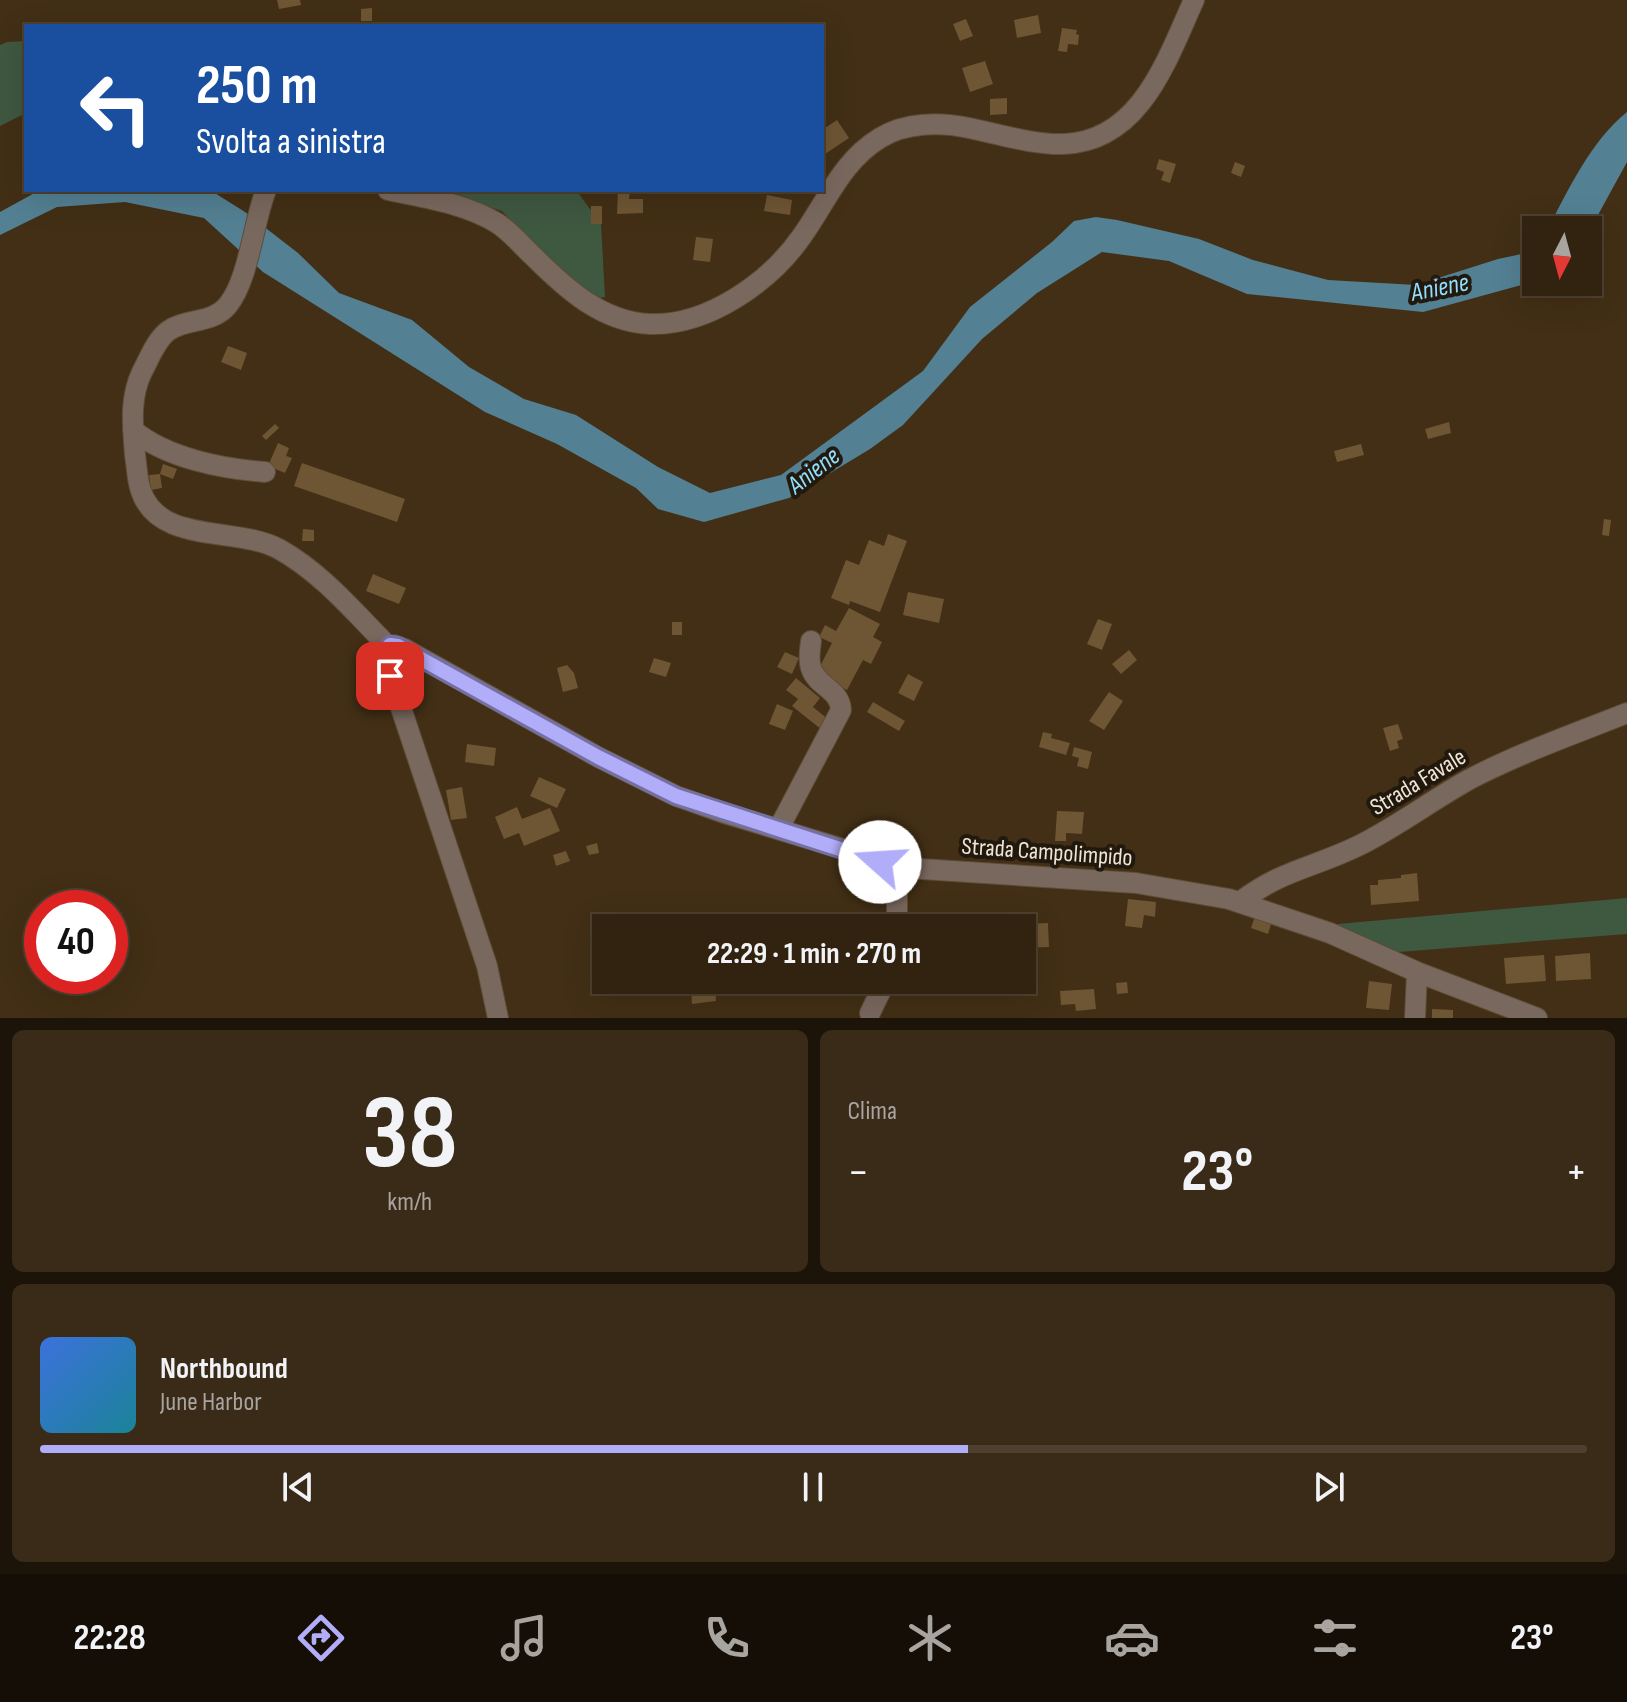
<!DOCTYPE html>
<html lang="it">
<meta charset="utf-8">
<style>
:root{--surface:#322310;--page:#3a2b19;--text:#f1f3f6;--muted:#a8a49f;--line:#4d4030;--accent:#b2adf9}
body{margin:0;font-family:"Sofia Sans Condensed",sans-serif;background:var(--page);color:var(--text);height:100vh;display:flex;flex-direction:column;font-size:30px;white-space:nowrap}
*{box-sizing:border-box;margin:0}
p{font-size:26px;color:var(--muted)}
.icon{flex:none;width:44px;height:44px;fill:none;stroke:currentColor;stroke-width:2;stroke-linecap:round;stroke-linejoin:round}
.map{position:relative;height:1018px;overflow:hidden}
.drawer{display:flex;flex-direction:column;gap:12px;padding:12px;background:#1c1309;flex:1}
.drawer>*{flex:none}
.hud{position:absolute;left:24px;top:24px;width:800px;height:168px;border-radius:0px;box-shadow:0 8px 32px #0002,0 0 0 2px var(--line);background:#1a4fa0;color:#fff;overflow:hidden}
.needle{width:52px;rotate:186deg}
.tools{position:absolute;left:1522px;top:216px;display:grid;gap:16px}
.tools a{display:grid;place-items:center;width:80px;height:80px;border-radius:0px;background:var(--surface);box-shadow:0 8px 32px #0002,0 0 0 2px var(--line);font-size:40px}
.speed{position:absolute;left:24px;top:890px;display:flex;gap:16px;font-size:40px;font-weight:700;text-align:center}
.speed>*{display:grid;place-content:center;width:104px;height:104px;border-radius:50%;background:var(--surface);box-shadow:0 8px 32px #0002,0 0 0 2px var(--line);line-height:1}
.speed .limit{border:12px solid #d22;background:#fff;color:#111}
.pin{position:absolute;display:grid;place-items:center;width:68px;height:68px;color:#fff;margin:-34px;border-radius:16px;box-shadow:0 4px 12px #0006}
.me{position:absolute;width:88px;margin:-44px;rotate:289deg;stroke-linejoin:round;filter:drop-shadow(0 0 6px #0008)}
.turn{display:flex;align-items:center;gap:28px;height:168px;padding:0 40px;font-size:36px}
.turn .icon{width:104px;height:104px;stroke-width:2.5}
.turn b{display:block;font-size:56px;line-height:68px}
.big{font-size:60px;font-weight:700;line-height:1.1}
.drawer .card{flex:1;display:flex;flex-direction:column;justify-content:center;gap:12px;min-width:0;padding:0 28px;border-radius:12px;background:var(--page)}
.drawer .dial{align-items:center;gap:0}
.dial b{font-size:104px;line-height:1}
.song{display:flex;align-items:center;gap:24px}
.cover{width:96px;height:96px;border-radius:12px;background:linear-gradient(135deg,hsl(220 70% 55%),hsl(190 70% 35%))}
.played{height:8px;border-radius:4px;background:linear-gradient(90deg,var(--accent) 60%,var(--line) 60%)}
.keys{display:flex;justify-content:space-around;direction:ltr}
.heat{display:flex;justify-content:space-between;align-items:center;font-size:44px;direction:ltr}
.drawer .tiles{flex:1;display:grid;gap:12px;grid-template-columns:1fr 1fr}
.card:last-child{grid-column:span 2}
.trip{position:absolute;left:592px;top:914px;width:444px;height:80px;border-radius:0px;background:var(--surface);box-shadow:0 8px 32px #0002,0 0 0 2px var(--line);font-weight:700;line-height:80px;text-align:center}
.tab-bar{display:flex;height:128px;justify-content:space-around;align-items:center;background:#140e06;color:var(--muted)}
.tab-bar .icon{width:56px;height:56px}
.tab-bar .active{color:var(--accent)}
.tab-bar b{font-size:36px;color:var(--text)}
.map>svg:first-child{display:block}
</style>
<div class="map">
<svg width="1627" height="1018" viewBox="0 0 1627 1018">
<rect width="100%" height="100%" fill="#422f15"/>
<path fill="#3f5840" d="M26,41V113L0,126V45L7,42Z
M435,190H576L601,224L605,297L587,300L502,211Z
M1627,898V934L1386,953L1327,925Z"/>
<path fill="#538093" d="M1627,112V162L1593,224L1587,230H1547C1569,189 1590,142 1627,112Z
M40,190H210L245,212L298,253L339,293L412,320L469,367L524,399L576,415L658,467L710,493L781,475L923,371L970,307L1052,242L1074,221L1096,217L1117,220L1199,239L1253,260L1328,280L1416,285L1498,259L1536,251V281L1423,312L1247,294L1169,261L1102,252L1037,293L982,339L903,425L870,449L789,498L704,522L658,509L636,488L557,444L485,412L263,272L204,218L125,202L57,207L0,235V212Z"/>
<path fill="#6e5534" d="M277,0H300L301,5L279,9Z
M372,8V21H361V9Z
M1038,15L1041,33L1017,38L1014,20Z
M966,19L973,36L960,41L953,24Z
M1062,28L1077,30L1076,34L1079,35L1078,45L1068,44L1067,52L1058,51Z
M985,61L993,84L970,92L962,68Z
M1007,98V114L990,115V99Z
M837,120L849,138L822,156V130Z
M1159,159L1176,164L1170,183L1161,180L1164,172L1156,169Z
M1235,162L1245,166L1241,177L1231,173Z
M618,190H630L629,199H643V213L617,214Z
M767,195L792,200L790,215L764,211Z
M591,206H602V224H591Z
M696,237L713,239L710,262L693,260Z
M228,346L247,353L241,370L221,362Z
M1449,422L1451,433L1428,439L1425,429Z
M275,424L279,428L266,440L262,436Z
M278,443L289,448L286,456L292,458L285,473L268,466Z
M1361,444L1364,455L1337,462L1334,451Z
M302,463L405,499L397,522L294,486Z
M163,464L177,469L173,479L160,474Z
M160,474L162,488L151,490L149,475Z
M1604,519L1611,520L1609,536L1602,535Z
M303,529L314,530V541H302Z
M888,534L907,541L880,612L850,601L849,605L831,598L846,560L859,565L869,540L884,546Z
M373,574L406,588L399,604L366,591Z
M908,592L944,599L939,623L903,615Z
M849,608L880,624L873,637L882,642L871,664L863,660L847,690L816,674L832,643L819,637L825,625L836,631Z
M1098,619L1112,624L1102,650L1087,644Z
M672,622H682V635H672Z
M1129,650L1137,660L1121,674L1112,664Z
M785,652L799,658L792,674L777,667Z
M654,658L671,663L666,677L649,672Z
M567,665L574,673L578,688L563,692L557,668Z
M908,674L923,682L914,701L898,693Z
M796,678L820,698L813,707L829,720L822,730L792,706L798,699L786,690Z
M1109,692L1123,701L1104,730L1089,721Z
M873,702L905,721L899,731L867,712Z
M777,704L793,711L785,730L769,724Z
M1398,724L1403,739L1397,741L1399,748L1390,751L1383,728Z
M1043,732L1052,734L1051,738L1070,743L1066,755L1039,747Z
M467,744L496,748L494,766L465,762Z
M1074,747L1092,752L1088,769L1077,766L1079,758L1072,756Z
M539,777L566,789L557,808L530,796Z
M462,787L467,818L451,820L446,790Z
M517,807L522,819L550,808L560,831L524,846L519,833L504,839L495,817Z
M1057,811L1084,812L1082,834L1066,833V841H1055Z
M597,843L599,853L589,855L586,846Z
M566,851L570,861L556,866L553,855Z
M1417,873L1419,901L1371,905L1370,885H1378V880L1401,878V875Z
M1128,899L1156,902L1155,917L1144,915L1142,928L1125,926Z
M1255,916L1272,921L1268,934L1251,928Z
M1048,923L1049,947L1022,948V928H1004V925Z
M1590,953L1591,979L1556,981L1555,956Z
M1544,955L1546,981L1506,984L1504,958Z
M1369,981L1392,984L1389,1010L1366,1008Z
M1127,982L1128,993L1117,994L1116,983Z
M715,986L716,1001L692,1004L691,988Z
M1094,989L1096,1009L1076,1011L1075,1004L1061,1005L1060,991Z
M1432,1009L1453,1010V1018H1432Z"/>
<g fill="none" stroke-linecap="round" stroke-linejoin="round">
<g stroke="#5e4c34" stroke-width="22">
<path id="minor" d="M266,190C253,223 249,279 228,305C213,324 186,318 168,331C156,340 149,359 142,372C129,399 133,427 135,455C137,467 137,480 141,491C159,545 237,526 279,549C322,573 354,612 388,646
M388,190C425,198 464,203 497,223C511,232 521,245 533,256C566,289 602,322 650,324C708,326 770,282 802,236C827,201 842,161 880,138C906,122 940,122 969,128C999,134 1033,145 1064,144C1141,141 1167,59 1194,0
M133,430C166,458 223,469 265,472
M388,646L394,645L405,649L598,757L676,796L724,813L906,868L1136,883L1229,899L1330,933L1417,972L1537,1018
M388,646L385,660L487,966L498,1018
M779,828L841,710C840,689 817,687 811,668C808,659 810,650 811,641
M1240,902C1281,870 1316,867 1360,845C1398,826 1432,800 1470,779C1520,753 1574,734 1627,713
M897,928V866
M870,1013L886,980
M1415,1018L1417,972"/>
</g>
<use href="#minor" stroke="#79685e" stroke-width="20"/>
</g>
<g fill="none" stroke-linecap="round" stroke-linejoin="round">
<g stroke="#7470a2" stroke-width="20">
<path id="route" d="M390,676L385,651L390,645L398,646L598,757L676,796L880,862"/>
</g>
<use href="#route" stroke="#b2adf9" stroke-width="14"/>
</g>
<g text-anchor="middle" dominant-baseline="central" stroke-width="8" stroke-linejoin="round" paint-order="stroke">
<g font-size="24" fill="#f0e4d5" stroke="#21190e">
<text transform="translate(1418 782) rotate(-31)">Strada Favale</text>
<text transform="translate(1047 852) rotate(4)">Strada Campolimpido</text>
</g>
<g font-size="26" font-style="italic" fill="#92deff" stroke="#21190e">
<text transform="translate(1440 288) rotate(-11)">Aniene</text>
<text transform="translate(814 471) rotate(-38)">Aniene</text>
</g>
</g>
</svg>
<div class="tools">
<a><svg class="needle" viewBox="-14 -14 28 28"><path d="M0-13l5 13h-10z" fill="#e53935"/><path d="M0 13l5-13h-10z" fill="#a8a49f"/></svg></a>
</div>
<div class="speed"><div class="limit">40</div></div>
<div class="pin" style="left:390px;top:676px;background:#d93025"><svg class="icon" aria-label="arrive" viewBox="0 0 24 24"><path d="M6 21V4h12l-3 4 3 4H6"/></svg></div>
<svg class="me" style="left:880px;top:862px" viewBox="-20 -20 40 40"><circle r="19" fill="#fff"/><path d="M0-13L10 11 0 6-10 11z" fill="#b2adf9"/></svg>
<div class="trip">22:29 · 1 min · 270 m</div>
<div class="hud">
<div class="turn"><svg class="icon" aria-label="left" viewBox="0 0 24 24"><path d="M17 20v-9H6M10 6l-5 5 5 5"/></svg><div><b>250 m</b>Svolta a sinistra</div></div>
</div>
</div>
<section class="drawer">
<div class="tiles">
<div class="card dial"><b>38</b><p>km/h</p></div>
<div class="card"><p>Clima</p>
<div class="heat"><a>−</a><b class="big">23°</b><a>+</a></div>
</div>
<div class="card">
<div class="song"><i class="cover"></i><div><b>Northbound</b><p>June Harbor</p></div></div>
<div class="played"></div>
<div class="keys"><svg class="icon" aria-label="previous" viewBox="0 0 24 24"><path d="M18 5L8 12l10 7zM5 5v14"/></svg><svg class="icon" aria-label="pause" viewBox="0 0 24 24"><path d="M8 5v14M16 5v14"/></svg><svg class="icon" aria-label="next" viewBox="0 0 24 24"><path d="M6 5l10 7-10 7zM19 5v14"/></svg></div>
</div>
</div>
</section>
<nav class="tab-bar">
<b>22:28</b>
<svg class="icon active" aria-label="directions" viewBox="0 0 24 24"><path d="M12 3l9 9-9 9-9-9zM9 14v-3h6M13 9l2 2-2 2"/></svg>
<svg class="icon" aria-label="music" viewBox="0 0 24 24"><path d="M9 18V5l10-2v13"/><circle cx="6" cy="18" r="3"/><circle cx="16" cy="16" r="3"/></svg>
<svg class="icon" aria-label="phone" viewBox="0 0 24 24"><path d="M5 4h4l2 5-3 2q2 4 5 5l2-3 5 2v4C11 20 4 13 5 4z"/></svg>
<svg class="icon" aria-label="climate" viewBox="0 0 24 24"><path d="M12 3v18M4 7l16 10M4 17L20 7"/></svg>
<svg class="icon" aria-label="car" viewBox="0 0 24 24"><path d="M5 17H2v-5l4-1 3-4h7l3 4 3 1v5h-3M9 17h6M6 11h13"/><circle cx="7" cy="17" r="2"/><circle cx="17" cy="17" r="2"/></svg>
<svg class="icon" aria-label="filters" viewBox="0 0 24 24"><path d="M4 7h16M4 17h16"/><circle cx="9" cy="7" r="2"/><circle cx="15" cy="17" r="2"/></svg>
<b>23°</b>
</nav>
